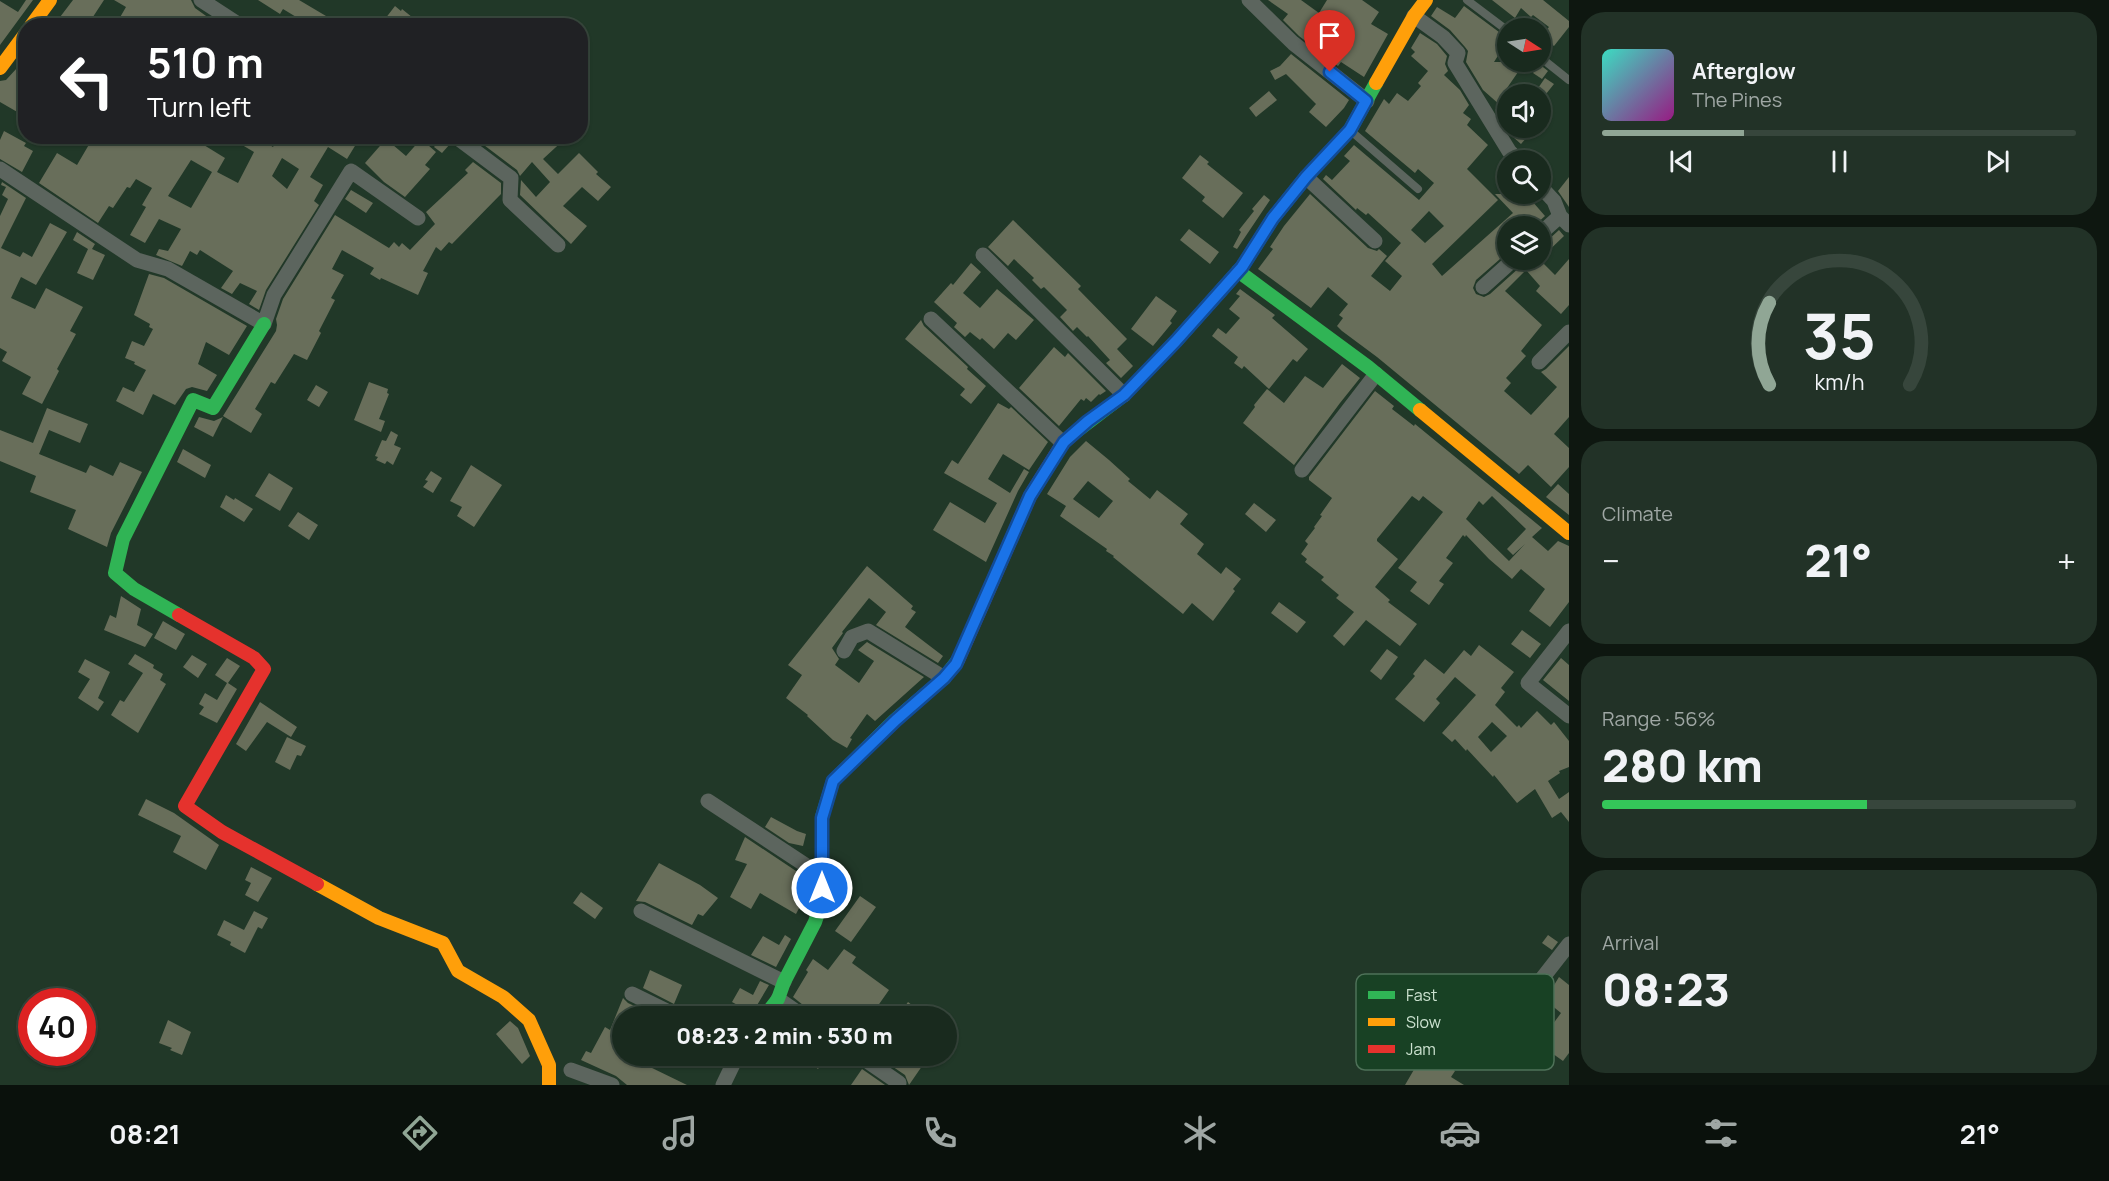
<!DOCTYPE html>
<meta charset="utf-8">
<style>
:root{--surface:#192a1e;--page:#223227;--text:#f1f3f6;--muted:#9fa7a4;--line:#37463c;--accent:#90a695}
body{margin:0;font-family:Manrope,sans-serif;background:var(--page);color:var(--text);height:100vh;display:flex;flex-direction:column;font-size:22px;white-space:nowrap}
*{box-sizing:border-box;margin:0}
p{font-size:20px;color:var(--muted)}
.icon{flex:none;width:33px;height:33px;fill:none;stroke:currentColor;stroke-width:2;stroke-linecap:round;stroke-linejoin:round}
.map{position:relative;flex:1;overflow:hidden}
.drawer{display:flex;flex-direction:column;gap:12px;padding:12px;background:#0e1710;width:540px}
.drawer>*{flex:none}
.banner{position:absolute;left:18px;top:18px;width:570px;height:126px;border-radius:24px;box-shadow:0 2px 4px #0004,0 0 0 2px var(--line);background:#202124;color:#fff;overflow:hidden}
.needle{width:39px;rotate:102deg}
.controls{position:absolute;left:1497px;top:18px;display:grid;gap:12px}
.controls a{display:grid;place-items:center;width:54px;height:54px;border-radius:50%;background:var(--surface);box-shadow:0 2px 4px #0004,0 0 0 2px var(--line);font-size:30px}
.speed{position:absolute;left:18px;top:988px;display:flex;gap:12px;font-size:30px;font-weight:700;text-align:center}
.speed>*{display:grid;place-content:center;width:78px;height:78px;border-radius:50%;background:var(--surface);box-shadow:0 2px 4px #0004,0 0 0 2px var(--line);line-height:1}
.speed .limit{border:9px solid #d22;background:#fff;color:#111}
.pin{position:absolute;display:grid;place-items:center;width:51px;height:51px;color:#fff;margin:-62px -26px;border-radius:50% 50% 50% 0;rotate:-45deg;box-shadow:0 0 6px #0007}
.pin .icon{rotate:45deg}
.me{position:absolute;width:66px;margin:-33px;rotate:0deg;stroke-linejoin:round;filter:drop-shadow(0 0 4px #0008)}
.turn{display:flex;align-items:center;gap:21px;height:126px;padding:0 30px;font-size:27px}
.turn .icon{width:78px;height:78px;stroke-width:2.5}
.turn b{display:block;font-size:42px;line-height:51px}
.big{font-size:45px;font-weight:800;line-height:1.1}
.drawer .card{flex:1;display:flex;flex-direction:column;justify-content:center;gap:9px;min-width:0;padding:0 21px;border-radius:24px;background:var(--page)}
.drawer .dial{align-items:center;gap:0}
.dial svg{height:156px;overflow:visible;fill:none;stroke:var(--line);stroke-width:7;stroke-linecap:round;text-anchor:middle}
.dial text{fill:var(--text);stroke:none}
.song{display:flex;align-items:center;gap:18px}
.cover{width:72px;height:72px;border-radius:9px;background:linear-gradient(135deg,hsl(170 70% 55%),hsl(310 70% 35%))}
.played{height:6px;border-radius:3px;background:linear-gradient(90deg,var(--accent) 30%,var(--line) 30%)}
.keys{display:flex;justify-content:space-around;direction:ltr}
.heat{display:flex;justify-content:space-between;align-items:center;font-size:33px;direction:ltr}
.charge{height:9px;border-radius:4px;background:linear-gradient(90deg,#34c759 56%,var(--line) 0)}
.trip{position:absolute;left:612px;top:1006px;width:345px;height:60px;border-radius:30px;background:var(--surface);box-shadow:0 2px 4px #0004,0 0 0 2px var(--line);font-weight:800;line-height:60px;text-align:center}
.dock{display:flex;height:96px;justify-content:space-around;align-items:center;background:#0a110c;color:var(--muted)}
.dock .icon{width:42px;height:42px}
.dock .selected{color:var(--accent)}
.dock b{font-size:27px;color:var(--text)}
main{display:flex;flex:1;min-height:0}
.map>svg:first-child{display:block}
</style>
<main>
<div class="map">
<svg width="1569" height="1085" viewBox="0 0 1569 1085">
<rect width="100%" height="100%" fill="#213828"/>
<path fill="#686e5a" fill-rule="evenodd" d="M26,0H33L0,45V1L18,12Z
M73,0H104L87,26H63L57,21Z
M114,0H191L195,8L220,26H178L163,16L157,26H115L126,7Z
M258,0H299L326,16L321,26H311L283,9L280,14Z
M1268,0H1301L1319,13L1327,0H1362L1379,12L1371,24L1388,34L1364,77L1341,62L1338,66L1299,36L1283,20L1288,14Z
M1492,0H1543L1569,21V27L1554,46L1541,36L1549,27L1533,15L1531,17L1521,8L1515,18Z
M395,6L401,11L402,9L423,26H393L385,19Z
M1464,6L1503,35L1500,39L1506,43L1494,62H1525L1507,88L1508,123L1495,110L1500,105L1483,90L1466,62L1468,51L1465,47L1450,30L1431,16L1437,7L1455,18Z
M1420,33L1437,44L1447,56L1445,64L1448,71L1444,75L1460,90L1469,105L1463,113L1471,119L1467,125L1488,145L1467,169L1498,200L1432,264L1442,276L1513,213L1495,194H1526L1545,216L1534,226H1508V252L1476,280L1473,288L1476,294L1484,297L1490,294L1520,267L1523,260H1540L1555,275L1569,259V305L1561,314L1536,291L1540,286L1526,270L1505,291L1542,325L1521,351L1526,356L1506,378L1511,383L1504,391L1531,415L1557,387L1541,372L1546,369L1569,346V417L1554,434L1569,448V467L1551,487L1528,465L1519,474L1377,357L1342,331L1337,326L1343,318L1339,315L1348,304L1328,287L1311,308L1258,269L1273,249L1270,247L1284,226L1310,194L1368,248L1377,251L1379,249L1387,256L1371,276L1390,291L1402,276L1385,261L1401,243L1368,213L1366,215L1357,208L1356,210L1323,179L1326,175L1332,180L1350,161L1344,156L1354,145L1419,200L1434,183L1418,169L1415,173L1365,131L1384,99L1389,104L1397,93L1408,101L1421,86L1418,83L1428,71L1411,56L1415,52L1411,48ZM1429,211L1444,226L1425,243L1411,230Z
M1291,54L1349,100L1344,108L1326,127L1309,112L1316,104L1286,74L1275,80L1270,71L1280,66Z
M1539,64L1548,71L1542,79L1533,73Z
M17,68L26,74V117L0,102V81L6,80Z
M1545,78L1554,84L1546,94H1534Z
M1269,91L1277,100L1256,117L1249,108Z
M1509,128H1535L1521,144L1513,137L1516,133Z
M4,131L26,143L24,146L33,151L22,172L0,159V140Z
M94,136H203L199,142L225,158L217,172L238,183L254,152L227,136H255L273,147L279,136H361L347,159L328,147L310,177L323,185L314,201L319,205L266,290L259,310L249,304L257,291L240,283L232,294L221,288L233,271L200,250L197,255L190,251L182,266L156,255L159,249L168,251L181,229L159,219L145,243L130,235L146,207L142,205L152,188L136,179L130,188L127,187L113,208L109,206L98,223L39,183L57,153L77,165ZM282,158L299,169L287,189L272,176ZM191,160L212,172L191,208L168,196Z
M443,136H445L450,144L442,153L434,147Z
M472,136H568L543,159L558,174L579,153L598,172L596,174L611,187L598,201L582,187L563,206L587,226L571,244L520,195L521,180L536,197L550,182L532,162L520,176L517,170Z
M386,139L406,156L421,139L436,152L425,165L430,169L405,197L384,182L365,163Z
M1200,155L1209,162L1207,164L1243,193L1223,218L1202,201L1205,197L1182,178Z
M473,162L501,183V194L452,244L449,242L441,251L436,247L423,271L428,273L418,295L381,278L380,280L370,274L374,268L342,250L332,269L344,275L331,298L335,300L319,331L321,333L307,360L294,354L275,384L271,382L255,409L262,414L251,433L223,416L276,331L277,325L276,319L283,299L335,215L389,248L394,242L399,247L402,243L410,250L435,224L426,212L468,173L465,170Z
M1569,177V207L1558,191Z
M2,182L26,198L1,248L20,257L23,252L32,257L50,223L67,232L36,285L21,277L11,298L35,309L46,288L83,307L70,331L76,334L57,369L59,371L42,404L22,394L31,377L2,361L7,352L0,348V216L8,199L2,195L6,187L1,185Z
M351,190L373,203L366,213L345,199Z
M1264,195L1270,200L1237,249L1233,247L1241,232L1239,230L1254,211L1252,209Z
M1013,220L1081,286L1078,289L1127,339L1117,349L1133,366L1121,378L1106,363L1110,360L1088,336L1087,337L1077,327L1073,331L1060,317L1067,310L1044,287L1041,289L1032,280L1034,278L1014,259L1008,266L988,247Z
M1189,229L1219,252L1210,264L1180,240Z
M1559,230L1564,236L1540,259V244L1547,241Z
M77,232L95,244L92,249L105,255L93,280L77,273L88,249L73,240Z
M971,263L981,272L963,293L980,308L997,289L1034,320L1016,340L1008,333L994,349L982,338L980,340L970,332L965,337L954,327L957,323L934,302L951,283L953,285Z
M149,274L164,278L247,326L229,355L206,342L198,364L217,375L207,391L192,387L186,389L175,405L153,394L143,415L116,401L123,387L134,392L146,370L134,364L135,362L125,358L132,341L144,346L153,329L149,327L150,324L134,315Z
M1240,289L1275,315L1272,318L1308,349L1297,362L1293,359L1269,389L1244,366L1242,369L1234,363L1238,357L1212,336L1218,328L1226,334L1240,318L1229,309L1240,296L1236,294Z
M1156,296L1177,311L1170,321L1172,323L1153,346L1131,329Z
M921,320L924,326L968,367L967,369L986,386L971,404L960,395L965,389L905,339Z
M1054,347L1065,357L1068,353L1106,391L1100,395L1099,394L1091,402L1086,398L1084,401L1081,399L1059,426L1019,388Z
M1342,364L1360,378L1340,403L1294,465L1243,423L1255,407L1254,405L1267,389L1284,403L1305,376L1323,388Z
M369,382L388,389L387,393L389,394L379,419L385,421L381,432L354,420Z
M316,385L328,392L319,407L307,400Z
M1375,391L1394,406L1392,409L1414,426L1415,424L1542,528L1532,537L1548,551L1558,541L1569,546V602L1550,627L1529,611L1545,589L1521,569L1512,579L1489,559L1466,535L1465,537L1463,535L1446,558L1453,563L1439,581L1444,584L1429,605L1410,591L1417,582L1398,568L1443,512L1423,496L1419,501L1412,496L1377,539V541L1398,559L1375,587L1390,600L1388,602L1417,624L1400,646L1366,620L1344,646L1333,636L1354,612L1336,598L1339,595L1321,580L1324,577L1305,562L1307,559L1301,554L1308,544L1305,541L1315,528L1314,527L1322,516L1320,515L1332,498L1309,480V477ZM1492,496L1526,529L1507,549L1513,555L1525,544L1509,561L1466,519L1479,501L1483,505Z
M998,403L1009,409L1011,407L1048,442L1029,470L1003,454L988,479L1010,493L1024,469L1029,472L1018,491L986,562L933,530L950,502L985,523L997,503L944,473L952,460L958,464Z
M47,408L88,424L80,443L49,430L39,454L86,473L90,465L113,476L120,462L142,472L111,533L107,547L68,529L76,510L30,492L36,476L0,461V430L33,443Z
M199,417L214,421L223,417L213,437L194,427Z
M391,431L398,435L394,445L401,448L393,465L387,461L385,464L376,460L378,457L375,456L382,440L386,441Z
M1086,441L1109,460L1130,479L1128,481L1150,499L1157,490L1188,514L1180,524L1204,544L1197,554L1221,574L1226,567L1241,579L1233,589L1235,591L1213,621L1192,603L1183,614L1113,557L1114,556L1106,551L1107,549L1060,516L1066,506L1047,494L1070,457ZM1088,481L1113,501L1099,518L1073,499Z
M183,449L211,465L205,478L177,462Z
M471,465L502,485L474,527L457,516L462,507L450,501Z
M431,471L442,478L433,493L423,487L428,481L425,480Z
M269,473L293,488L280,511L255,496Z
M1558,484L1569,494V515L1546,497Z
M226,495L234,500L235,498L253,509L244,522L220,507Z
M1254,503L1276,520L1266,532L1245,514Z
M298,512L318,525L309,540L288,526Z
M867,566L913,606L911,609L916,612L905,627L943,656L938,663L876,625L886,612L869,598L842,632L843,633L832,648L839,659L835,665L859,683L874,661L858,650L867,642L924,677L875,721L867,714L850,738L852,739L847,748L833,740L807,716L808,715L786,698L802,675L788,665Z
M121,596L141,609L137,625L153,634L145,647L104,630L110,615L116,618Z
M1279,602L1306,622L1297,633L1271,613Z
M163,621L185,634L176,650L154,638Z
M1522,630L1541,644L1530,658L1511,644Z
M1479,645L1514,672L1501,688L1505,692L1495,705L1517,727L1519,725L1521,728L1537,711L1551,725L1554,722L1569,741V767L1559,771L1560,773L1548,781L1559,799L1569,792V822L1561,812L1552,818L1535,789L1517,803L1494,775L1493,777L1467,749L1466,751L1455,739L1452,742L1442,733L1476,695L1455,677L1436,699L1440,703L1424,722L1395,699L1415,676L1413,674L1425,659L1444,674L1464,650L1471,656ZM1492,722L1507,736L1491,752L1478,737Z
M1387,649L1398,657L1381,680L1370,671Z
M135,654L154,665L153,668L163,674L160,680L166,684L138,733L111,715L120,700L124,702L143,673L128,664Z
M192,655L207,664L198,678L183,667Z
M227,658L240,666L228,683L237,689L217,723L199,714L204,707L199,704L205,693L217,700L227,683L215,675Z
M1561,658L1569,665V701L1543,680Z
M85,659L110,672L98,698L104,702L98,711L78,698L90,679L78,672Z
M260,702L297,727L291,737L267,722L246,751L236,744Z
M287,737L306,746L301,756L297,755L290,770L275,762Z
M146,799L174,813L219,845L206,870L173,852L181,836L138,815Z
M771,817L797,831L806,834L803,846L789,843L765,827Z
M745,837L808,879V897L806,895L796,914L760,893L751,909L730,897L747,864L735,860Z
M659,863L700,885L718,898L703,916L698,914L692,925L645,902L636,901Z
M251,867L272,878L258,902L245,895L251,883L245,880Z
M581,892L603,908L595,919L573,903Z
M860,896L876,907L851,942L835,931Z
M254,911L268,918L262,929L258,927L245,953L230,945L231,942L217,935L224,920L244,930Z
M785,935L791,939L776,967L751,955L763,936L779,945Z
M1548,935L1558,942L1552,950L1542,943Z
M844,949L856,957L852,963L889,990L870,1017H834L818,1006L813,1013L793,997L808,972L806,970L813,959L828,970Z
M650,970L682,985L674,1004L643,988Z
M1559,977L1569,985V1053L1563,1061L1514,1026L1526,1015L1547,1032L1561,1013L1545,1000Z
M760,981L769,985L750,1017L741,1012L743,1008L732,1002L740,988L753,995Z
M623,998L628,1003L657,1017H622V1056H648L646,1059L652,1062L650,1067L687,1085H627L616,1076L581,1060L586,1051L591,1053L605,1027L610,1030Z
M908,1002L927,1017H897Z
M168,1020L191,1032L182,1055L170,1050L172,1048L159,1043Z
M510,1021L518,1028L530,1056L522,1064L496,1034Z
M1426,1049L1455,1071L1451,1077L1464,1085H1405Z
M801,1056H827L818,1069Z
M877,1056H929L909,1085L905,1075Z
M862,1069L885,1085H851Z"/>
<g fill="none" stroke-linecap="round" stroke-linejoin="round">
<path stroke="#5c655e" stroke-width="8" d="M1467,0L1508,31
M1540,57L1569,80
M1351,131L1418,189"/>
<path stroke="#5c655e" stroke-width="15" d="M201,0L241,26
M1249,0L1293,43L1367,101
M1414,16L1443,37L1458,53L1455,63L1509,151L1518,160
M455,136L511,178L510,200L558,245
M0,169L137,260L168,269L264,324L274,295L351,171L418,218
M1306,177L1375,241
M1540,186L1554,201L1560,216L1569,225
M1540,234L1560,216
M983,255L1124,395
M1483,287L1513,260
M931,319L1063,443
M1539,362L1569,332
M1302,470L1376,374
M1569,631L1528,683L1569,716
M844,651L852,637L868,631L944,678
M708,801L822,876
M641,911L784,982
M632,994L679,1017
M778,999L804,1017
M1512,1017L1569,944
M860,1056L899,1083
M571,1070L612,1085
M723,1085L737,1056"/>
<path stroke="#30b455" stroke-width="14" d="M1238,271L1368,367L1420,410
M1073,434L1124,395L1176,341L1242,267L1273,218L1306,177L1350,130L1376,83
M179,615L134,589L115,573L123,539L193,400L213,408L264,324
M764,1017L778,999L784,982L815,922L822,901V817L833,781L895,720L944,678L958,660"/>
<path stroke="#ff9f0a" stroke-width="14" d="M31,26L50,0
M0,68L26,33
M1376,83L1414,16L1426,0
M1420,410L1569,533
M317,884L379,918L443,943L458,971L503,997L529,1020L549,1065V1085"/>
<path stroke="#e5322d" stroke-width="14" d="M179,615L254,658L264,669L185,806L222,832L317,884
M958,660L1030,496L1063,443L1073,434"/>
</g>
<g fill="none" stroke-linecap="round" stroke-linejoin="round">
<g stroke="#114b97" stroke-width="15">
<path id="route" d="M822,888V818L833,781L896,720L944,678L956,664L1030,496L1064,442L1088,421L1124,395L1176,341L1242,267L1273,218L1306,177L1350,130L1366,101L1330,72"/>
</g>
<use href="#route" stroke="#1a73e8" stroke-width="10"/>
</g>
<rect x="1356" y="974" width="198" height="96" rx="9" fill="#184124" stroke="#4e7158" stroke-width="1.5"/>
<rect x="1368" y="991" width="27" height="8" fill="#30b455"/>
<rect x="1368" y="1018" width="27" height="8" fill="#ff9f0a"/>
<rect x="1368" y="1045" width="27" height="8" fill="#e5322d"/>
<g font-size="16" fill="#cce2d0">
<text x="1406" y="1001">Fast</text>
<text x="1406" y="1028">Slow</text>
<text x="1406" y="1055">Jam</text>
</g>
</svg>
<div class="controls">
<a><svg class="needle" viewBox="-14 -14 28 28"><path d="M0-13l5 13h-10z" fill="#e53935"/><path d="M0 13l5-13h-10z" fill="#9fa7a4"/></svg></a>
<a><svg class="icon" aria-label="sound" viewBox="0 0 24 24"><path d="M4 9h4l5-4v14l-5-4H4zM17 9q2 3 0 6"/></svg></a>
<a><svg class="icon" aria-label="search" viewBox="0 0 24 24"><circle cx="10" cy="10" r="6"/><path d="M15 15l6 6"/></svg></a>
<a><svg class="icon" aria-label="layers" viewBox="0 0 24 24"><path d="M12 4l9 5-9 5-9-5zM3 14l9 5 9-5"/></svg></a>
</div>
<div class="speed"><div class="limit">40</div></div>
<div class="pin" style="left:1330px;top:72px;background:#d93025"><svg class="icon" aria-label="arrive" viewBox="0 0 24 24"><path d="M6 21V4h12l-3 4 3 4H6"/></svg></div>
<svg class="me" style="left:822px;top:888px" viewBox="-20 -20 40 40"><circle r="17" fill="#1a73e8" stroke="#fff" stroke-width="3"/><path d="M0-11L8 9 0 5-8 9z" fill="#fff"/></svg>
<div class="trip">08:23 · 2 min · 530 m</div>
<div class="banner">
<div class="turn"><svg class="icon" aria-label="left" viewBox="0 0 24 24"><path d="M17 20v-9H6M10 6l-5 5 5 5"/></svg><div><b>510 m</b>Turn left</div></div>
</div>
</div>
<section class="drawer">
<div class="card">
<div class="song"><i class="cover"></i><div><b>Afterglow</b><p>The Pines</p></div></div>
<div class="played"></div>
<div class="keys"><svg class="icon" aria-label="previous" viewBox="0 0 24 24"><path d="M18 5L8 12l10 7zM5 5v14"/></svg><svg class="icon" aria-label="pause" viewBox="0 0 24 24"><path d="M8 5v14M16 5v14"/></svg><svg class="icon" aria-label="next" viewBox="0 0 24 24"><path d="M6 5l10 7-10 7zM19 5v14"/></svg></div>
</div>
<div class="card dial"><svg viewBox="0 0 100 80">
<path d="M14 69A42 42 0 1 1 86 69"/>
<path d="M14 69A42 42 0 0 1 14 27" stroke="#90a695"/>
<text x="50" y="56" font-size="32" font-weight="700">35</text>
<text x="50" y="72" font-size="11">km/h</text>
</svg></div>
<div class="card"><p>Climate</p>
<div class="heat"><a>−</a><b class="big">21°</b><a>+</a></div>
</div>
<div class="card"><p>Range · 56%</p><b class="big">280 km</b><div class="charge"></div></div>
<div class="card"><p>Arrival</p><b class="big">08:23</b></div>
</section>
</main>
<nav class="dock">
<b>08:21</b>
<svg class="icon selected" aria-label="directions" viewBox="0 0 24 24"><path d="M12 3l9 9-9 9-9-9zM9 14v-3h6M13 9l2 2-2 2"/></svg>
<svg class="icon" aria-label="music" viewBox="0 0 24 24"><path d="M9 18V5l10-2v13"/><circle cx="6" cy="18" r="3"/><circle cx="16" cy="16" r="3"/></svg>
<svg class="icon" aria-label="phone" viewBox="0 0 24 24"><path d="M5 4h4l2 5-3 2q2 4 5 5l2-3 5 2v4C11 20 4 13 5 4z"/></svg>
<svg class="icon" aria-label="climate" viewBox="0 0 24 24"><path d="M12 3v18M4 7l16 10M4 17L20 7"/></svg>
<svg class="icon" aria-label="car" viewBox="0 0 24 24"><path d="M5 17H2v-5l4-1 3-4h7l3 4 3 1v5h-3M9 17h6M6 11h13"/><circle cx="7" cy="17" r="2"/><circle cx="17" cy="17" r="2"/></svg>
<svg class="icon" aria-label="filters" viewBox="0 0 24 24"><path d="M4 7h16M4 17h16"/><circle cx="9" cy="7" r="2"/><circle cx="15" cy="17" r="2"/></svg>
<b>21°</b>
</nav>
